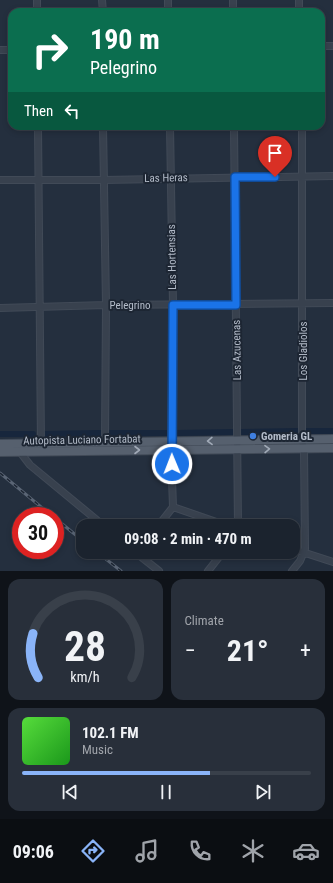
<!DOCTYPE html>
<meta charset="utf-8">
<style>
:root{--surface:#1b232e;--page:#282f3a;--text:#f1f3f6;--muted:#a0a4aa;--line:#39404a;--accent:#8ab4f8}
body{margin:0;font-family:"Roboto Condensed",sans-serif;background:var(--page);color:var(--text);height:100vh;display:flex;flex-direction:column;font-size:15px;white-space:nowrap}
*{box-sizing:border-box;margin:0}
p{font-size:13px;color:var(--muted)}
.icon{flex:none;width:22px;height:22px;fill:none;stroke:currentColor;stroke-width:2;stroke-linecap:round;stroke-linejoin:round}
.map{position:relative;height:571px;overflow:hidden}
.sheet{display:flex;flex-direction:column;gap:8px;padding:8px;background:#0f1319;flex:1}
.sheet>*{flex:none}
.banner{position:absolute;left:8px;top:8px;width:317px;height:122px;border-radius:12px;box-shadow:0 2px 6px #0003,0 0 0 1px var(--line);background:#0b6e4f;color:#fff;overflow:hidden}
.speed{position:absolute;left:12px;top:507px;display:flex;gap:8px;font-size:20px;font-weight:700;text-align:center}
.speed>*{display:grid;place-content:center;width:52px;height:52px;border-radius:50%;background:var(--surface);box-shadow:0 2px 6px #0003,0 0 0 1px var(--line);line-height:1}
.speed .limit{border:6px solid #d22;background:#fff;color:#111}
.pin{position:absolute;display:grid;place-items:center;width:34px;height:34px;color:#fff;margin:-41px -17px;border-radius:50% 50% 50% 0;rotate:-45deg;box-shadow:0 0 4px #0007}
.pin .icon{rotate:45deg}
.me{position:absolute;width:44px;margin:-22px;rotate:359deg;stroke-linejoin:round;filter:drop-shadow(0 0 3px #0008)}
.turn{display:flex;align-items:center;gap:14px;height:84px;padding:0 16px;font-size:18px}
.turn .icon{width:52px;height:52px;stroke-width:2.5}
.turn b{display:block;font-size:28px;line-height:34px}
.then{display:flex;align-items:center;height:38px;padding:0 16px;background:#0003;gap:8px;font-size:15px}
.big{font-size:30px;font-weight:700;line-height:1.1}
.sheet .widget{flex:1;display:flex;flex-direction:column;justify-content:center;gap:6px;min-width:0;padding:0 14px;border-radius:12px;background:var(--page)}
.sheet .dial{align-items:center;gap:0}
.dial svg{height:104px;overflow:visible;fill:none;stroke:var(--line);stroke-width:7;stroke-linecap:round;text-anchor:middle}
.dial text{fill:var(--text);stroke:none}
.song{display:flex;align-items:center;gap:12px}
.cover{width:48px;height:48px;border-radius:6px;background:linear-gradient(135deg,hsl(110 70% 55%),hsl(120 70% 35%))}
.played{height:4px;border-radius:2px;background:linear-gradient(90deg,var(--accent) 65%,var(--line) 65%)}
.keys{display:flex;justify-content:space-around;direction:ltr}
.heat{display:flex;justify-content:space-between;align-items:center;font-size:22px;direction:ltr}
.sheet .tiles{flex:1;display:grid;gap:8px;grid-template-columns:1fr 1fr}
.widget:last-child{grid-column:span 2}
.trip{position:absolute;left:76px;top:519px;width:224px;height:40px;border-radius:12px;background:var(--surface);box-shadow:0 2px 6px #0003,0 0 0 1px var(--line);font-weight:700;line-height:40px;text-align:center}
.dock{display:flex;height:64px;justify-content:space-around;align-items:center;background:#0b0e12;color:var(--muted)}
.dock .icon{width:28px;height:28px}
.dock .selected{color:var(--accent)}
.dock b{font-size:18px;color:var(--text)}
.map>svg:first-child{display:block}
</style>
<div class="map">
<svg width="333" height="571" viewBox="0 0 333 571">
<rect width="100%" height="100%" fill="#242f3e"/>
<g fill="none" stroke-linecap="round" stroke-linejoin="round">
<path stroke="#17263c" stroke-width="6" d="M307,431H333
M242,432L298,431
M110,433H167
M176,433L233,432
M0,434H33
M42,434L101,433"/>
<g stroke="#414a57" stroke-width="8">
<path id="minor" d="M37,0V12
M102,0L103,12
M168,0V12
M233,0V12
M299,0V12
M321,46H333
M0,50H12
M38,126L41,446
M103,126L106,305L105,442
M234,126L238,526
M0,180H104L333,176
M0,308L106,305L333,303
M20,452L30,465L104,526
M173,507L228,526
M158,526L173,507L171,450L173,305L170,126
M293,549L333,562
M135,552L159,571
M208,571L223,552
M292,571L300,561L305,549L304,449L302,440V126"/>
</g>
<g stroke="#414a57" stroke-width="10">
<path id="major" d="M0,444L333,439
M0,452L333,448"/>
</g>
<use href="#minor" stroke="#38414e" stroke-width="6"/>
<use href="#major" stroke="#56606e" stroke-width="8"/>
<g stroke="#5a6575" stroke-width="3">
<path id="rail" d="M0,473L52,516
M55,518L83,541
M97,552L121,571"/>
</g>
<use href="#rail" stroke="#1d2633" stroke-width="1.5" stroke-dasharray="4.5" stroke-linecap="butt"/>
</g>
<defs><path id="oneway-chevron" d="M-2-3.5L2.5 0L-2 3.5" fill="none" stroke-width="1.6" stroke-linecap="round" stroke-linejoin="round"/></defs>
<g stroke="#a1aab7">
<use href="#oneway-chevron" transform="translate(210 441) rotate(179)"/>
<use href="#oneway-chevron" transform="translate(267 449) rotate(-1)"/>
<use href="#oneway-chevron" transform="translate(137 450)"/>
</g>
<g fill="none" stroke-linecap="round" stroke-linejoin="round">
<g stroke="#114b97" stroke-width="10">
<path id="route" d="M172,464L173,305H236L235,177H275"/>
</g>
<use href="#route" stroke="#1a73e8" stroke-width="7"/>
</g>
<circle fill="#3f7fe0" stroke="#1d2633" stroke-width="1.5" cx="253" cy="436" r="4"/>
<g text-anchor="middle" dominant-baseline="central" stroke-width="4" stroke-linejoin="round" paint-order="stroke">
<g font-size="11" fill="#b4bcc9" stroke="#1d2633">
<text transform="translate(166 178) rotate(-1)">Las Heras</text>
<text transform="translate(172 257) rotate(-91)">Las Hortensias</text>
<text x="130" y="305">Pelegrino</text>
<text transform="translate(237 350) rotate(-91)">Las Azucenas</text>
<text transform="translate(303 351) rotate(-90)">Los Gladiolos</text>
<text transform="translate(82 440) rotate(-1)">Autopista Luciano Fortabat</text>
</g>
<g font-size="11" font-weight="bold" fill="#b4bcc9" stroke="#1d2633" text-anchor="start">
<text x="261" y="436">Gomeria GL</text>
</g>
</g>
</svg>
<div class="speed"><div class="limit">30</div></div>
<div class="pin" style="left:275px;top:177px;background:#d93025"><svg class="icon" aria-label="arrive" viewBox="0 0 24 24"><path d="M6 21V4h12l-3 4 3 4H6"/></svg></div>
<svg class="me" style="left:172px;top:464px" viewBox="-20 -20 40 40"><circle r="17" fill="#1a73e8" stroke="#fff" stroke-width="3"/><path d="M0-11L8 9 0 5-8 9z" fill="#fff"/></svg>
<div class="trip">09:08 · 2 min · 470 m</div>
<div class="banner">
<div class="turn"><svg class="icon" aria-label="right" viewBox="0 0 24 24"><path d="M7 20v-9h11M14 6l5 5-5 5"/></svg><div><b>190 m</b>Pelegrino</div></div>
<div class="then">Then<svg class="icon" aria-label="left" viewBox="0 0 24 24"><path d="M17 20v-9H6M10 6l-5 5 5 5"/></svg></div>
</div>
</div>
<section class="sheet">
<div class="tiles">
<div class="widget dial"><svg viewBox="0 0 100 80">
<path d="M14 69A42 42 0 1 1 86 69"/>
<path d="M14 69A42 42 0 0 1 10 35" stroke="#8ab4f8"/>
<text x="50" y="56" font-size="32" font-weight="700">28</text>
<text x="50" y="72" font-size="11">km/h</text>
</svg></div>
<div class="widget"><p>Climate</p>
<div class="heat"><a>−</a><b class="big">21°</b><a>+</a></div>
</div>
<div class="widget">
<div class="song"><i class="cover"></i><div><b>102.1 FM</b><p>Music</p></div></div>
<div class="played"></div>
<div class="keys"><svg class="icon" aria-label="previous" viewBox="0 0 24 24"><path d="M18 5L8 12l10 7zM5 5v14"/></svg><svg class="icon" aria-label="pause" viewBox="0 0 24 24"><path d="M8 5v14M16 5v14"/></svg><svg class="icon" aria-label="next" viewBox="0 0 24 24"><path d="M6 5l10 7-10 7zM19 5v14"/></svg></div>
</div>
</div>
</section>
<nav class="dock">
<b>09:06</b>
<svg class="icon selected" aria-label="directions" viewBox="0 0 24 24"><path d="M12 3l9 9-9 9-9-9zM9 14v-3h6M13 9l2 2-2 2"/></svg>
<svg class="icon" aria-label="music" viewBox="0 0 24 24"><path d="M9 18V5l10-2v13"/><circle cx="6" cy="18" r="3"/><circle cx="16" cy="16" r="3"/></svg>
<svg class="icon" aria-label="phone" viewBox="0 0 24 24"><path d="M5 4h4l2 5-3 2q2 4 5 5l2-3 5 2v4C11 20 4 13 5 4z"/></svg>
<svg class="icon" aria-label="climate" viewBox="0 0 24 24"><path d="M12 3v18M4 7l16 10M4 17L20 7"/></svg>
<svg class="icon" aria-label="car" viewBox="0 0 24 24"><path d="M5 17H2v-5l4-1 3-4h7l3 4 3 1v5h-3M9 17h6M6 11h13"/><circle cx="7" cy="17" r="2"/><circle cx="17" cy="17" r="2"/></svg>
</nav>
